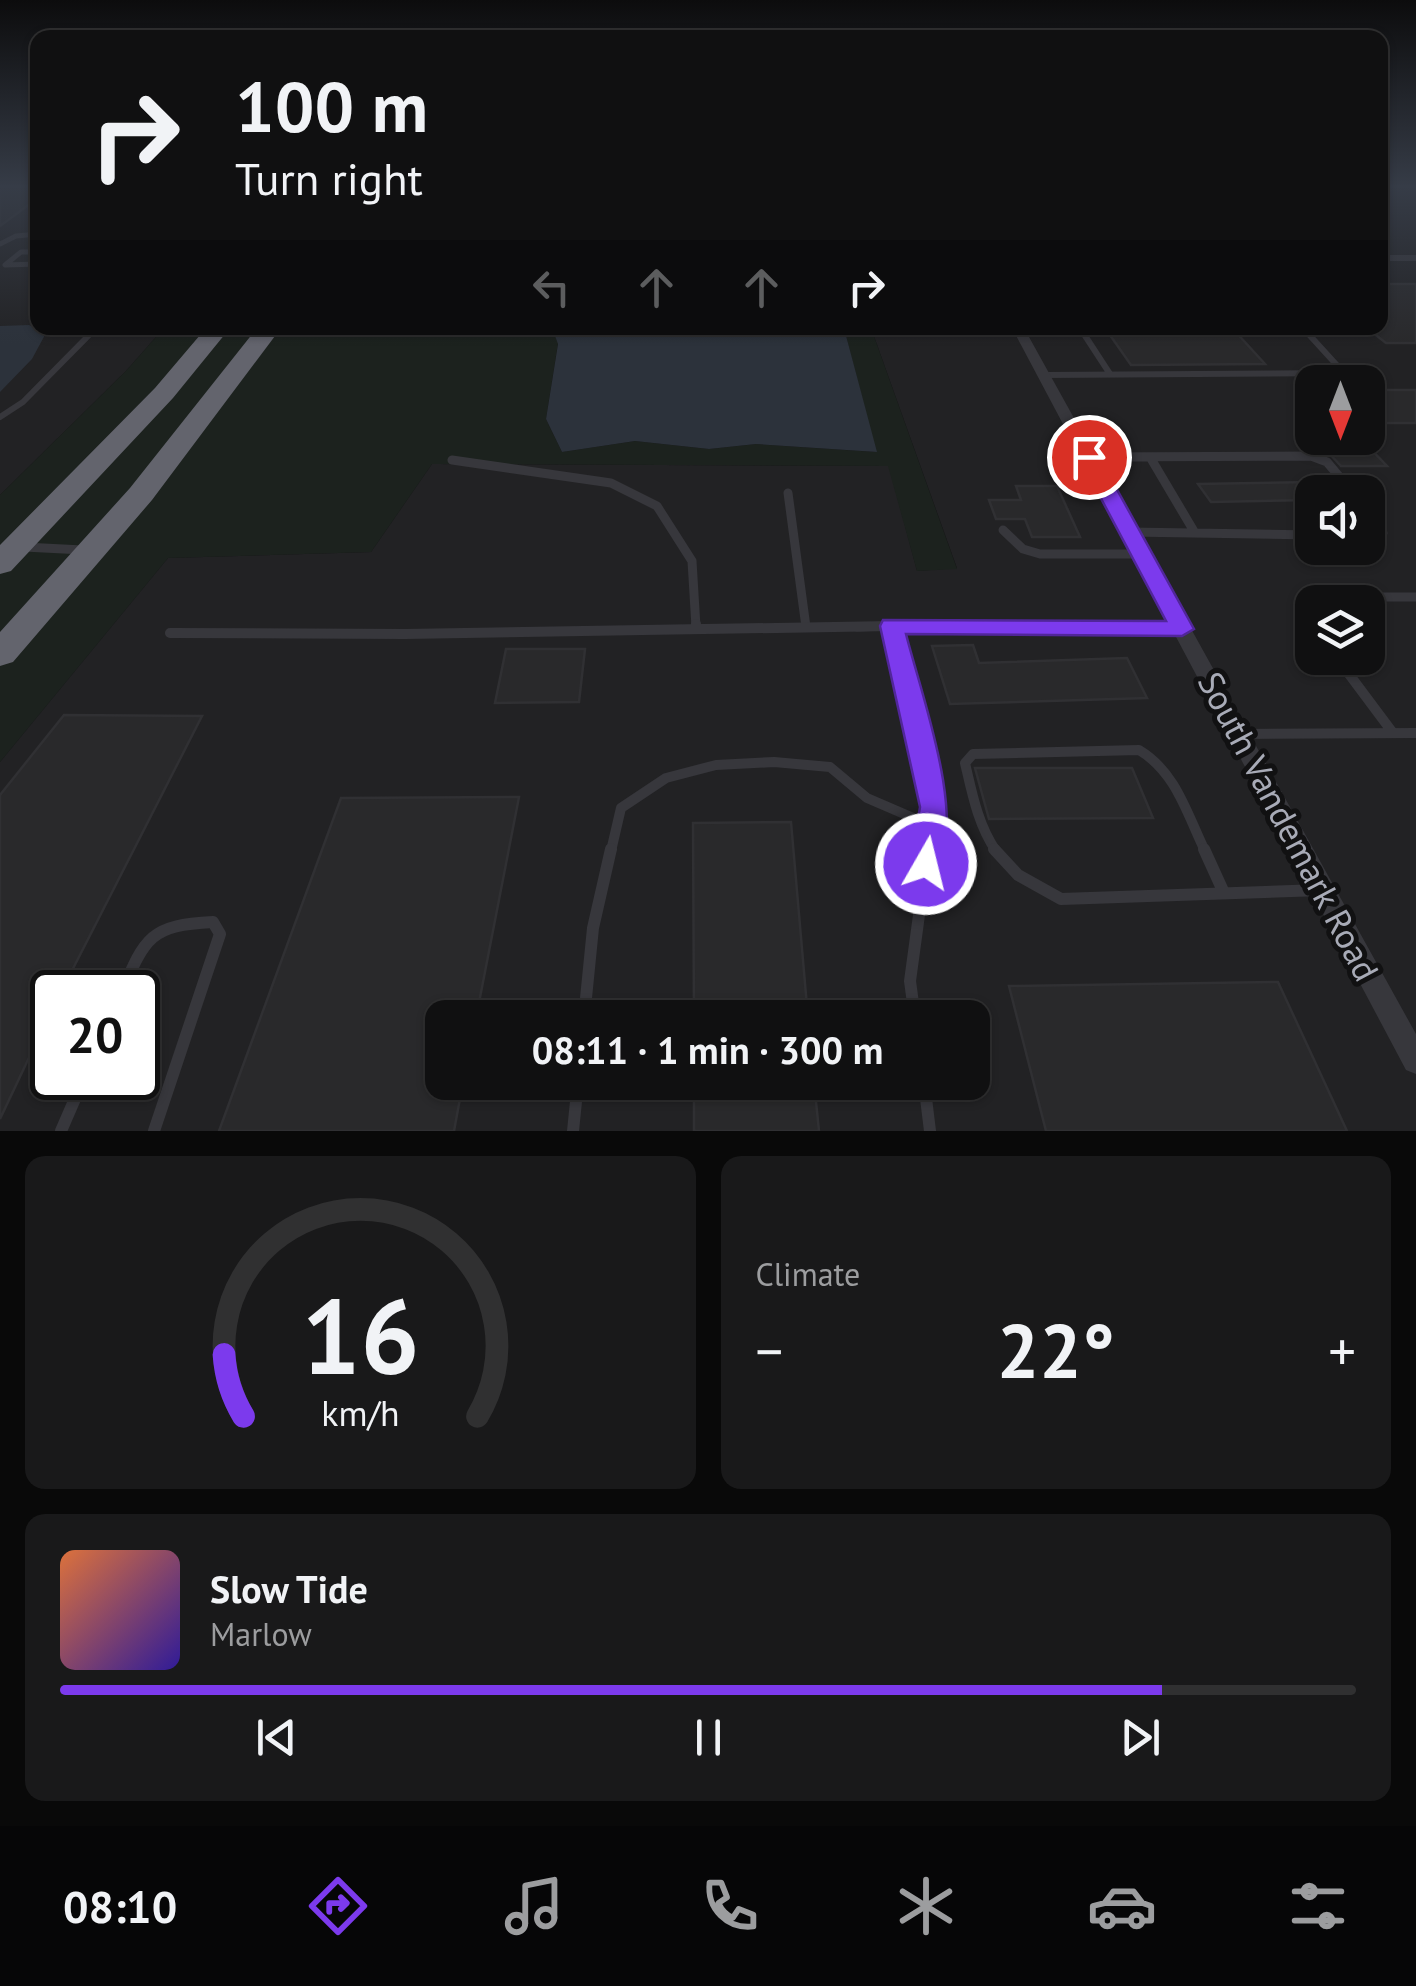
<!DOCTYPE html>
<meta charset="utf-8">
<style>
:root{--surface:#101011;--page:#19191a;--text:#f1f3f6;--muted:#9c9d9f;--line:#303031;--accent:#7c3aed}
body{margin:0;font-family:"PT Sans",sans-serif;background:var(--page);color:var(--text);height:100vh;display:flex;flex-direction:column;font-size:38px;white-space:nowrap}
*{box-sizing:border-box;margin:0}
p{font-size:32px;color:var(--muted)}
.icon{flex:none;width:55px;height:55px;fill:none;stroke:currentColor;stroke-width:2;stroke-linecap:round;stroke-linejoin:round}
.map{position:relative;height:1131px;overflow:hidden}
.side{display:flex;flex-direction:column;gap:25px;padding:25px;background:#090909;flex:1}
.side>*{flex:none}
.banner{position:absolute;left:30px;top:30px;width:1358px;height:305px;border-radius:20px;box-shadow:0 2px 8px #0004,0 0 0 2px var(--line);background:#101011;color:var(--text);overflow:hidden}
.needle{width:65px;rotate:180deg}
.fabs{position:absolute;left:1295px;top:365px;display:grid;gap:20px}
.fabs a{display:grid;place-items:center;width:90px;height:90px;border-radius:20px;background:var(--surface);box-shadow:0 2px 8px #0004,0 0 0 2px var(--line);font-size:50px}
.speed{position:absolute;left:30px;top:970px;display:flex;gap:20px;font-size:50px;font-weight:700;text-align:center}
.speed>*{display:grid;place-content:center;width:130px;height:130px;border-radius:50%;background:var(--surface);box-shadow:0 2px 8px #0004,0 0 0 2px var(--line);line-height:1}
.speed .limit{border:5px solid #111;border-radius:15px;background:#fff;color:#111}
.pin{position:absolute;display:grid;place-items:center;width:85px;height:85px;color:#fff;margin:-42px;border:5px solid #fff;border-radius:50%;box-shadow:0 2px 10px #0007}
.me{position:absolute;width:110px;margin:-55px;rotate:8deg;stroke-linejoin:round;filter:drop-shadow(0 0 8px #0008)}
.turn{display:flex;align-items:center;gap:35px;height:210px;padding:0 40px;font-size:45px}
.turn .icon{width:130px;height:130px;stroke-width:2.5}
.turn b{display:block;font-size:70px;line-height:85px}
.lanes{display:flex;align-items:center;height:95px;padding:0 40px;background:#0003;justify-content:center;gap:50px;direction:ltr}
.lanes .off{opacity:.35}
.big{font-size:75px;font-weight:600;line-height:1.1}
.side .card{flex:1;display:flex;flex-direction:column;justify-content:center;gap:15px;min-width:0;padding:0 35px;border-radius:20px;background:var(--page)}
.side .dial{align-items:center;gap:0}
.dial svg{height:260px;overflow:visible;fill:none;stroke:var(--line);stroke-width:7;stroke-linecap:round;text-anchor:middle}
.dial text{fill:var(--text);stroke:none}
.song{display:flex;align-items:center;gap:30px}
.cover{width:120px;height:120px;border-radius:15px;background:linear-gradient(135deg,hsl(20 70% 55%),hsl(250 70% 35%))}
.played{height:10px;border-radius:5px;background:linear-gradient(90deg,var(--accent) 85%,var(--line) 85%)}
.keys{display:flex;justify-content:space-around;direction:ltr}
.heat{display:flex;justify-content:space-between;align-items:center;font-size:55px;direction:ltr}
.side .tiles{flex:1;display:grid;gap:25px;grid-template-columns:1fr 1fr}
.card:last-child{grid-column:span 2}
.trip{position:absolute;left:425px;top:1000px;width:565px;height:100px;border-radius:20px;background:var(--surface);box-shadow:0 2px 8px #0004,0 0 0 2px var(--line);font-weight:600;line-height:100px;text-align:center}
.dock{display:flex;height:160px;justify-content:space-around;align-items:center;background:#060607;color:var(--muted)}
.dock .icon{width:70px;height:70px}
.dock .active{color:var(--accent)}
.dock b{font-size:45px;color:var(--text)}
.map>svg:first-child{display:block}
</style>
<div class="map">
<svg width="1416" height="1131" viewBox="0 0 1416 1131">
<rect width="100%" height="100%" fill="#161617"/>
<path fill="#222224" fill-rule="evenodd" d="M0,187H37L38,328H164L126,371L0,495Z
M1380,187H1416V1131H0V762L168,558L371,552L432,464L889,466L917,571L957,568L871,328H1380ZM1312,382H1368V438H1312ZM1312,492H1368V548H1312ZM1312,602H1368V658H1312ZM52,992H138V1078H52ZM442,1018H972V1082H442Z"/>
<path fill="#1c221e" d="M164,328H552L558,343L546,419L562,452L635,441L709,449L756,444L876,452L844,328H871L957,569L917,571L888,466L432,464L371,552L168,558L0,762V495L126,371Z"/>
<path fill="#2c323b" d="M29,325L46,333L32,359L0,392V326Z
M552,328H844L877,452L756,444L709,449L635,441L562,452L546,419L558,344Z"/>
<path fill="#29292b" stroke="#303033" stroke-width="2.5" d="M0,187H38V198L0,226Z
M1380,284H1416V343H1386L1367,328H1380Z
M1105,328H1232L1265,364L1131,365Z
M1368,390H1416V423H1368Z
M1315,438H1360L1387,466H1341Z
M1312,482V500L1211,502L1198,484Z
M1016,486H1057L1080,537H1032L1025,519H996L989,500H1021Z
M973,645L979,663L1127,658L1147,698L950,704L932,646Z
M506,649H585L579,702L495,703Z
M64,715L202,716L61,992H52V1009L0,1119V795Z
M975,768H1132L1153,818L989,819Z
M519,797L476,1018H442V1082H463L454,1131H219L341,798Z
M791,822L808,1018H694L693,823Z
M1278,982L1347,1131H1046L1009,986Z
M694,1082H814L819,1131H694Z"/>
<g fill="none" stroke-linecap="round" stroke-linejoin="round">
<path stroke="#37373c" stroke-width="5" d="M0,244L16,236L38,234
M38,252H21L5,265L38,264"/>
<path stroke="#37373c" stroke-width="6" d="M1080,328L1110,374
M1046,375L1344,373L1303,328
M0,417L23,402L96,328"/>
<path stroke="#37373c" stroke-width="9" d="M1089,457L1311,456L1327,462L1352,492
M1150,457L1195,533
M452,460L611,483L657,506L692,561L696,627
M788,493L806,627
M1368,511L1383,533L1368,536
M1003,530L1023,549L1040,554H1141
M1129,532L1312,535
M24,547L83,550
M1329,602L1345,597H1416
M857,627L892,626
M892,627H947"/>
<path stroke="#37373c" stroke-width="10" d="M696,624V629
M170,633L405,634L892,626
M1337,658L1393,733
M1240,734L1416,733
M611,851L621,808L666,778L716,765L774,762L830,767L867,798L932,826
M928,851L934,807L892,626L1180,629
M996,851C978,825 972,793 965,763L973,754L1139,750C1176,772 1187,814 1205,851"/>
<path stroke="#37373c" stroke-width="12" d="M994,849L1018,875L1061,899L1321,890
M1204,849L1224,893
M122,992C145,937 151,925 213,922L220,934L154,1131
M584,1018L593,928L611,849
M915,1018L910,981L928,849
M924,1082L930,1131
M61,1131L84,1078
M573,1131L578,1082"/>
<path fill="#37373c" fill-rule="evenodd" d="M1380,255H1416V261H1380Z
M1012,328H1024L1416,1034V1074L1406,1070Z"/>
<path fill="#63646d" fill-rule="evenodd" d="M206,328H230L173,398L11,571L0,574V545L155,388Z
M257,328H281L152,500L13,662L0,666V632L130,488Z"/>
</g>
<linearGradient id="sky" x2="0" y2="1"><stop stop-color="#0c0c0d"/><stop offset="0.54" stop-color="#363c47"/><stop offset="1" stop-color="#363c47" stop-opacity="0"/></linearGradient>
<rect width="1416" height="345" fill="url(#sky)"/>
<path fill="#7c3aed" stroke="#51269a" stroke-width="2.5" d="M1089,451L1099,457L1194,629L1182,636L906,634C921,694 967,817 937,873L926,877L916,873L911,864L920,807L880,626L883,620L1166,621L1079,457Z"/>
<g text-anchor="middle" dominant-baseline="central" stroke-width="10" stroke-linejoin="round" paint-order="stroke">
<g font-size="35" fill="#a8abb7" stroke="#111112">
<text transform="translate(1289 826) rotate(62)">South Vandemark Road</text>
</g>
</g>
</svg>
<div class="fabs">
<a><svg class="needle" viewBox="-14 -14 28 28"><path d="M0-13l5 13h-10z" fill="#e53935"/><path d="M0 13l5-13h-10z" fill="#9c9d9f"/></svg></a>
<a><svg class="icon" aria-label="sound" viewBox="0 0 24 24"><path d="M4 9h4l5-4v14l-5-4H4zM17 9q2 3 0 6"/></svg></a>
<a><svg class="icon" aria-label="layers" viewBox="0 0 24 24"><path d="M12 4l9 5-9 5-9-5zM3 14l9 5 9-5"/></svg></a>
</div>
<div class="speed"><div class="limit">20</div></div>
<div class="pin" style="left:1089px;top:457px;background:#d93025"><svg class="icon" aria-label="arrive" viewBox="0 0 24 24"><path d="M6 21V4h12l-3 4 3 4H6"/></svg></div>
<svg class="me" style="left:926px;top:864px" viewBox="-20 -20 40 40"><circle r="17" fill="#7c3aed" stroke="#fff" stroke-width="3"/><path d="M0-11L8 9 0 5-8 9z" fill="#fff"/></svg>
<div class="trip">08:11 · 1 min · 300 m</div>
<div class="banner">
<div class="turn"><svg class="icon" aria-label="right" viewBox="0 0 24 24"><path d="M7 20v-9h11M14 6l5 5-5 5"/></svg><div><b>100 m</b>Turn right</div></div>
<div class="lanes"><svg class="icon off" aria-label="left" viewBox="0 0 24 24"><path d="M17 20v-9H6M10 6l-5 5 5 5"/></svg><svg class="icon off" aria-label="ahead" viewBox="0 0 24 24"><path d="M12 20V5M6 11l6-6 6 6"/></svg><svg class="icon off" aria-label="ahead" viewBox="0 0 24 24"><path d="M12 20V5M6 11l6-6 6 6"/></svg><svg class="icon" aria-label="right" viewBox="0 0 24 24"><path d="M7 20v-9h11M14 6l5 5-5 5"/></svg></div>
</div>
</div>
<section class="side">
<div class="tiles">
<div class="card dial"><svg viewBox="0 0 100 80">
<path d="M14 69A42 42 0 1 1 86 69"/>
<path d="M14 69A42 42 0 0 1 8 50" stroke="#7c3aed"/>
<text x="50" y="56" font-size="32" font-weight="700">16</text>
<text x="50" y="72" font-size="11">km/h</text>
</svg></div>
<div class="card"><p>Climate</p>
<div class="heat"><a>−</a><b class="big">22°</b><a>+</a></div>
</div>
<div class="card">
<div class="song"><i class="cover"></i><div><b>Slow Tide</b><p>Marlow</p></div></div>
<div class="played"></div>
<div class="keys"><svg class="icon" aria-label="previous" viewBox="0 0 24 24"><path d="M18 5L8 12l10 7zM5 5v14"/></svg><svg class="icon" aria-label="pause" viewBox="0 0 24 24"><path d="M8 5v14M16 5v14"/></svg><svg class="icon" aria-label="next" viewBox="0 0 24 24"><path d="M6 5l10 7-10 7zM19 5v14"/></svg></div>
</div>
</div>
</section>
<nav class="dock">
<b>08:10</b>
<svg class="icon active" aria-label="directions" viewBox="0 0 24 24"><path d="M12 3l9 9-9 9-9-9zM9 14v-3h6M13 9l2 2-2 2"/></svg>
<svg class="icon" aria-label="music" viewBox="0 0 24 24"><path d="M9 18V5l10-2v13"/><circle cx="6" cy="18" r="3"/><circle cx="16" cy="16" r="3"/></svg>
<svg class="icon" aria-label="phone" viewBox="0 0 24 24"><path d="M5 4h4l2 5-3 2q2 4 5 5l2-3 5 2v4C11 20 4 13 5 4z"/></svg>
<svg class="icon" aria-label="climate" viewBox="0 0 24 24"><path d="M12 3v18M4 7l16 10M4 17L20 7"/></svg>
<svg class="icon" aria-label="car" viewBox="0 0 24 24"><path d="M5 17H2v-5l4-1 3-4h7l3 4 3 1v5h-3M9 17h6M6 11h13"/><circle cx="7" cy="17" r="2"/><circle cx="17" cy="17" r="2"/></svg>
<svg class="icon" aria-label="filters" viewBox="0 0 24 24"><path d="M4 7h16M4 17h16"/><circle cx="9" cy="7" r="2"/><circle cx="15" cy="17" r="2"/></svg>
</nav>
